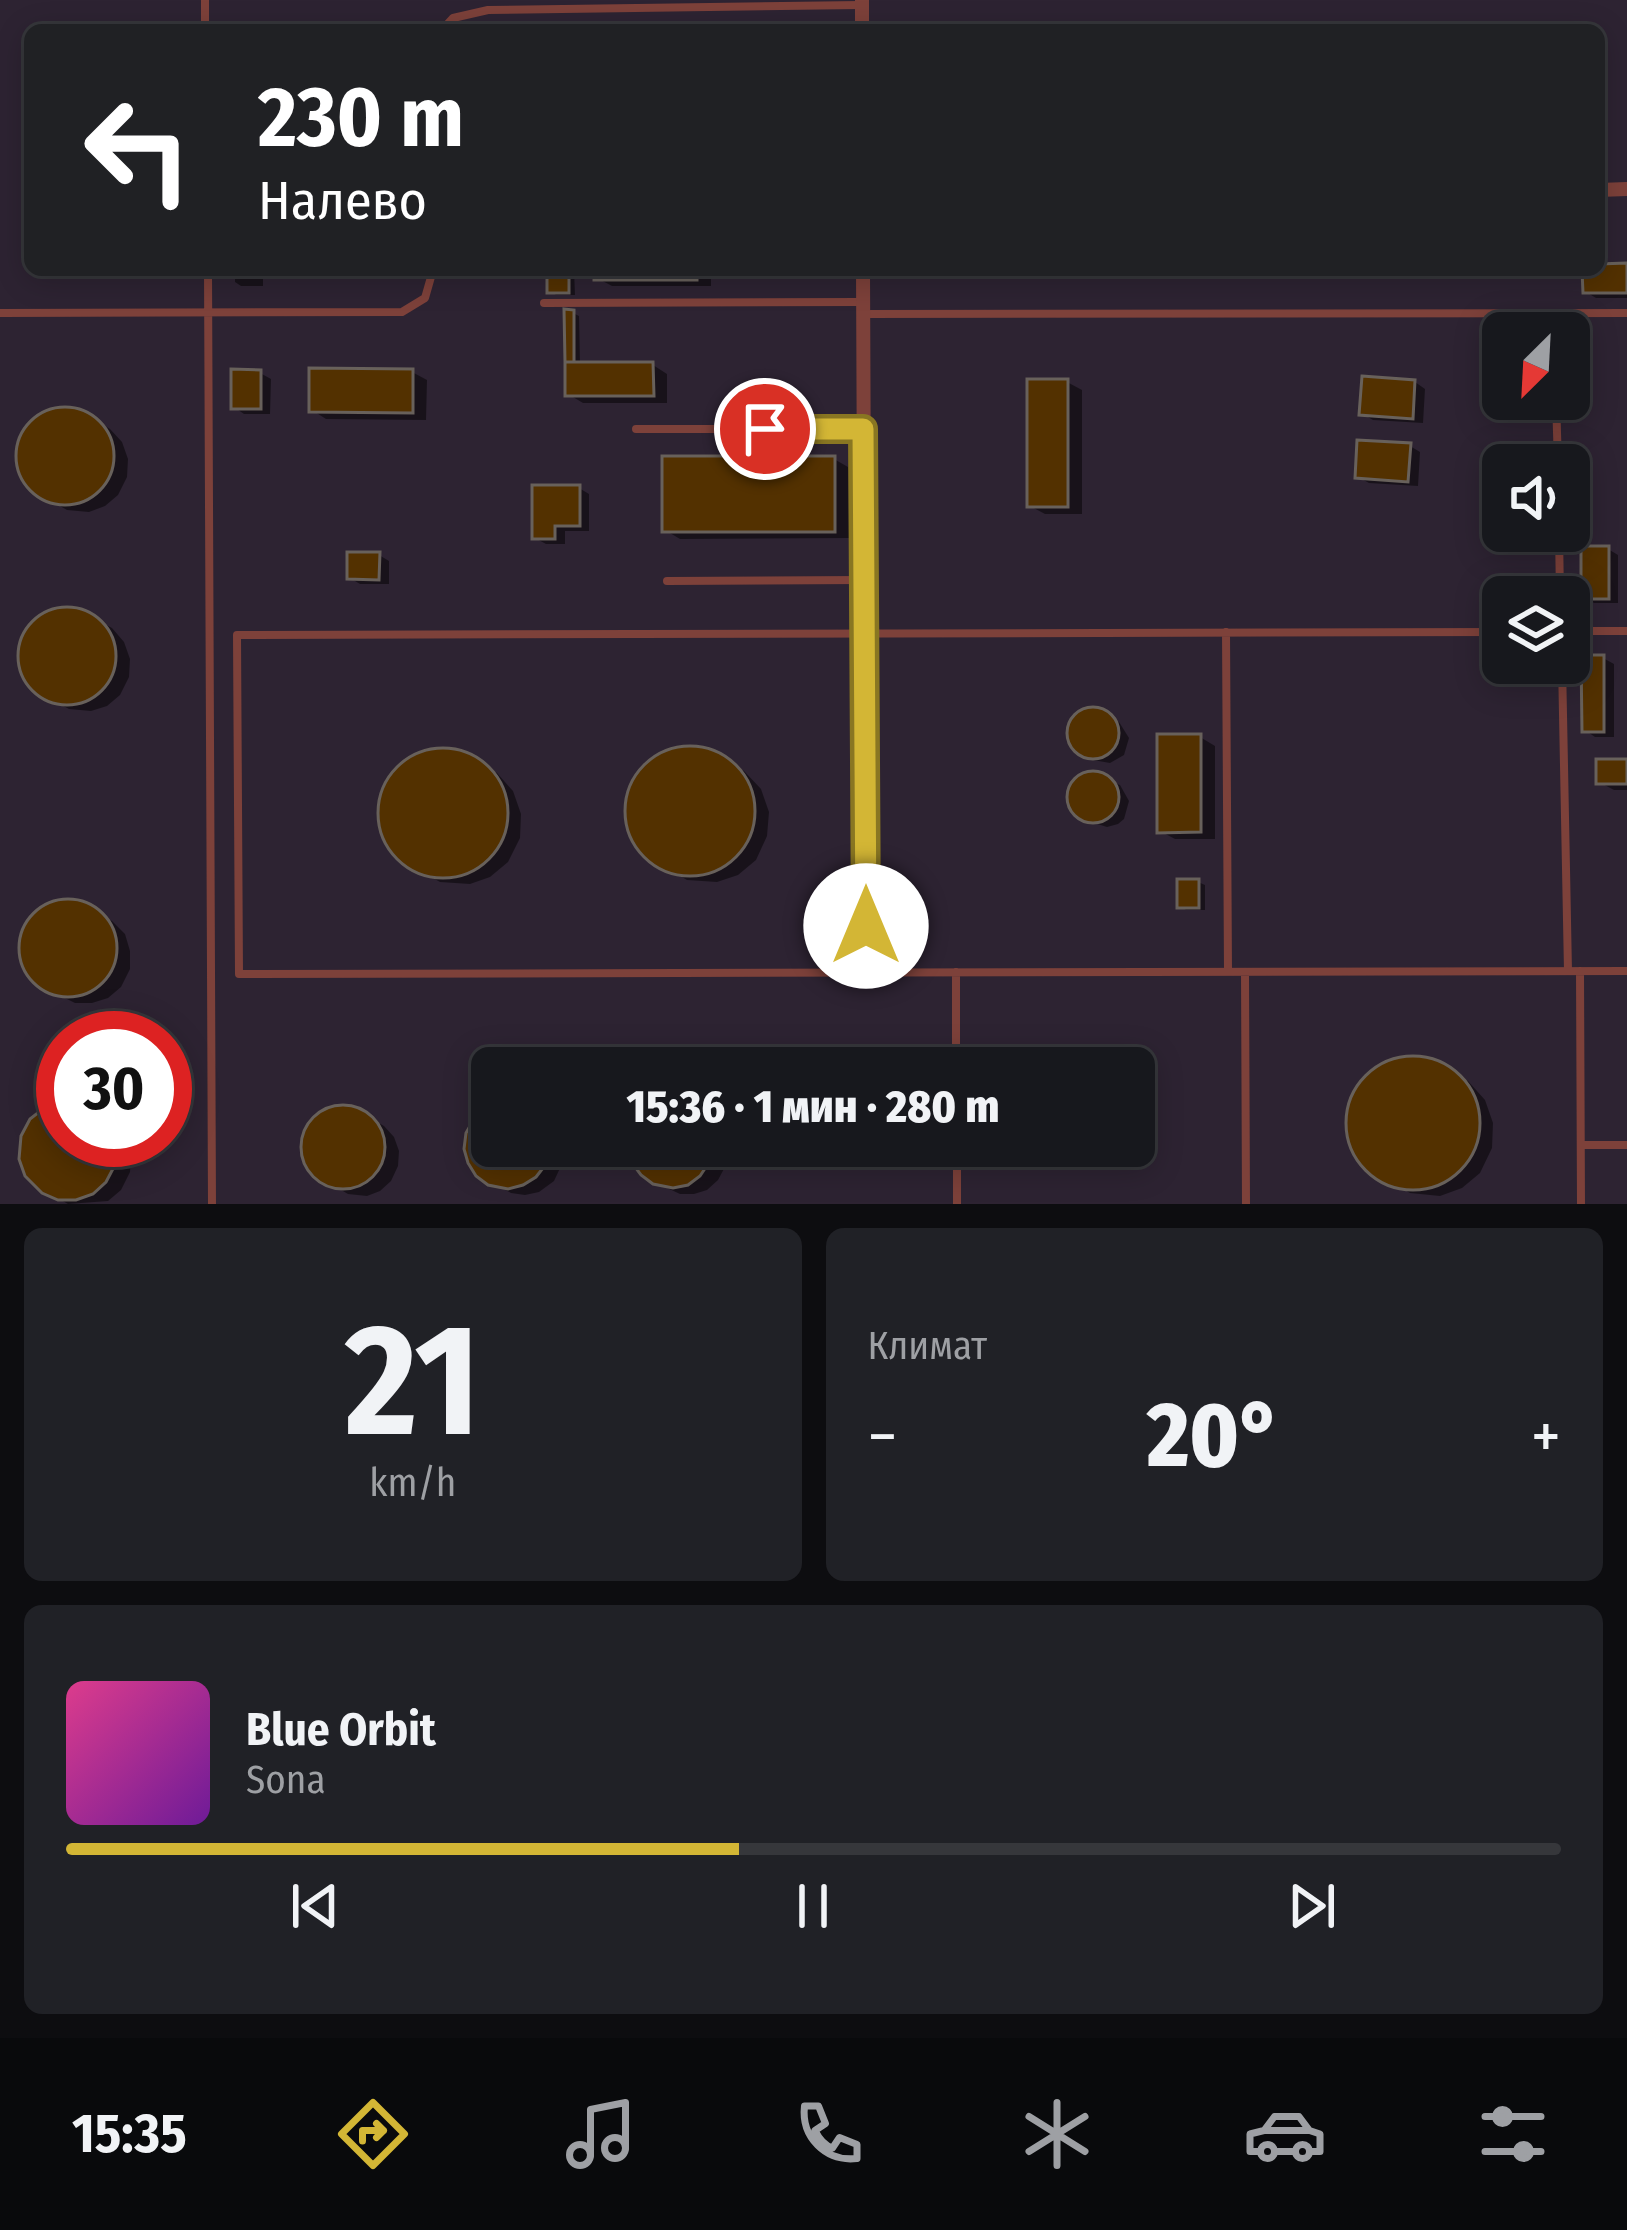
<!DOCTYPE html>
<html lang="ru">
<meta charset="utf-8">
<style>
:root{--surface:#17181d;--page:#202126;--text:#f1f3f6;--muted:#9ea0a4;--line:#36373b;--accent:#d3b635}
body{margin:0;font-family:"Fira Sans Condensed",sans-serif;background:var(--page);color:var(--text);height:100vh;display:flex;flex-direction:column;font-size:45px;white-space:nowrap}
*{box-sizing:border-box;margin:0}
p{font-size:39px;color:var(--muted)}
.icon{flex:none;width:66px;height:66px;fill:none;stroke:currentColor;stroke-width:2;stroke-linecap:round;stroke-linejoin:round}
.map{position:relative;height:1204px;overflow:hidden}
.sheet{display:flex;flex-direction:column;gap:24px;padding:24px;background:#0d0d10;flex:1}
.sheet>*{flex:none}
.hud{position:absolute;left:24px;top:24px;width:1581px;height:252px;border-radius:18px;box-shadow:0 6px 30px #0003,0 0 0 3px var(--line);background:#202124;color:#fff;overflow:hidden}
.needle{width:78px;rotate:204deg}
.buttons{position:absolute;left:1482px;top:312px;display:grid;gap:24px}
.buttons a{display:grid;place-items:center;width:108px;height:108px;border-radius:18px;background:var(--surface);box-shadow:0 6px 30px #0003,0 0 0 3px var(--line);font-size:60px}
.speed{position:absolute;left:36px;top:1011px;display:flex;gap:24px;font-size:60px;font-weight:700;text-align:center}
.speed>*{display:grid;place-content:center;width:156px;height:156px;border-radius:50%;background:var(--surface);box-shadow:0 6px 30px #0003,0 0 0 3px var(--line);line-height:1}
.speed .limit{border:18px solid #d22;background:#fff;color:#111}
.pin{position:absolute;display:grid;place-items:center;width:102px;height:102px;color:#fff;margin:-51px;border:6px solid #fff;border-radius:50%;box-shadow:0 3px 12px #0007}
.me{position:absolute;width:132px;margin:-66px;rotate:0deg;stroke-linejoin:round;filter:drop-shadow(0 0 9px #0008)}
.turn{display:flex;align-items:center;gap:42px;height:252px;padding:0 36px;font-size:54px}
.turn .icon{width:156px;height:156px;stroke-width:2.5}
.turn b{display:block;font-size:84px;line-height:102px}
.big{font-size:90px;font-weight:800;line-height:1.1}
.sheet .tile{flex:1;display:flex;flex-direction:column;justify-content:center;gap:18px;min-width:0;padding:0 42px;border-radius:18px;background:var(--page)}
.sheet .dial{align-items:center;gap:0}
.dial b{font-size:156px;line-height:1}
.song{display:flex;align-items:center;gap:36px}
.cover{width:144px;height:144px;border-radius:18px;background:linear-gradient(135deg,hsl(330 70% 55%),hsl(280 70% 35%))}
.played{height:12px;border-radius:6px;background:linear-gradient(90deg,var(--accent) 45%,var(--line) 45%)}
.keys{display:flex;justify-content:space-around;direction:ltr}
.heat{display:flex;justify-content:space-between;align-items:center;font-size:66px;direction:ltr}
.sheet .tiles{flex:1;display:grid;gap:24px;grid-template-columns:1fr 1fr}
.tile:last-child{grid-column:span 2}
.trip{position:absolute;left:471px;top:1047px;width:684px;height:120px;border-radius:18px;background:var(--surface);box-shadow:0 6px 30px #0003,0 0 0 3px var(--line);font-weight:800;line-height:120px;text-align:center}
.tabs{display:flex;height:192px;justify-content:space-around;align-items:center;background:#090a0c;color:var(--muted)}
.tabs .icon{width:84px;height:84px}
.tabs .active{color:var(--accent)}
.tabs b{font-size:54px;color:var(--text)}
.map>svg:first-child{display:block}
</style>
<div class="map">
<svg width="1627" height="1204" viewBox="0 0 1627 1204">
<rect width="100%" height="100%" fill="#1f2027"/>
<path fill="#2d2332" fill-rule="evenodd" d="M0,0H1627V1204H0ZM30,30H1599V270H30ZM1503,333H1569V399H1503ZM1503,465H1569V531H1503ZM1503,597H1569V663H1503ZM63,1038H165V1140H63ZM492,1068H1134V1146H492Z"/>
<path fill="#0007" d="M691,27H719L723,30H691Z
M1627,266V298H1596L1586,292L1585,270H1599V267Z
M235,270H263V286H241L235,282Z
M550,270H574L575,295H556L550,291Z
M597,270H711V286H612L597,278Z
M573,313L579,316L580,365H653L667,374V403H583L568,394Z
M412,372L427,380L426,420L326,419L312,410Z
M260,373L271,379L270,414H244L234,407Z
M1067,382L1082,390V514H1045L1030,506Z
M1415,382L1425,389L1423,423L1373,420L1363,414Z
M59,410L77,411L94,419L110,429L122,442L128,459L127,477L118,495L105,506L89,512L67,510L36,492L25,480L19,463V447L29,426L43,415Z
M1410,446L1420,452L1418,486L1369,483L1358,477Z
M834,459L848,467L849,538L680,539L665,530Z
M579,488L589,494V531H565V544H546L535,538Z
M1608,549L1618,555V603H1594L1584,597Z
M379,555L389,561V584H360L350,578Z
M61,610L78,611L95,619L112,628L124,642L130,659L129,677L120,695L107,706L91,711L69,709L38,692L24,674L21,658L23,641L31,626L44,615Z
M1603,658L1614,664V737H1595L1585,730Z
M1090,710L1119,722L1129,738L1124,755L1110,763L1093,760L1081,753L1071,740L1073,721L1079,715Z
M1200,737L1215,746V839H1175L1160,831Z
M682,749L706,751L744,771L761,789L769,812L767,836L756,860L738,875L717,882L687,880L651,859L636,843L628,821L629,799L637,777L660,756Z
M435,751L458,753L497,773L513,791L521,814L520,838L508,862L490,877L470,884L440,882L403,861L389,844L381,823V801L390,779L412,758Z
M1627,762V790H1614L1599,782Z
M1090,774L1120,785L1129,801L1124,819L1118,824L1107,827L1091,822L1079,815L1072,806L1070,798L1076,782Z
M1198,882L1205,885V910H1186L1180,906Z
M62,902L79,903L96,911L112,921L125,934L130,951V969L121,987L108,998L92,1003H75L43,987L28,971L22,955V939L28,923L45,907Z
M1125,1058L1141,1067L1152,1079L1157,1093L1156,1109L1149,1124L1134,1135V1068H1067Z
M1405,1059L1429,1061L1468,1081L1485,1100L1493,1123L1492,1148L1480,1173L1462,1188L1440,1196L1410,1193L1373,1172L1358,1155L1349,1126L1352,1103L1364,1082L1382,1067Z
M62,1105L63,1140H126L131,1154L130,1172L121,1190L108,1201L68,1204L39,1187Z
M338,1108L353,1109L367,1116L384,1126L394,1137L399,1151L398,1166L391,1181L380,1191L367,1196L348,1194L319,1177L310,1167L305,1154L306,1135L313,1122L324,1113Z
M492,1111V1146H560L561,1166L554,1181L539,1192L525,1195L511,1193L482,1177L487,1112Z
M632,1146H725L726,1165L718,1180L707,1190L694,1194H680L663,1186Z"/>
<path fill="#533100" stroke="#68615b" stroke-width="3" d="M1627,263V293H1583L1582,270H1599V264Z
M547,270H569V293H547Z
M594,270H697V280H594Z
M564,309L574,310V362H565Z
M565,362H653L654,396H565Z
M309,368L413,369V413L309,412Z
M231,369L261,370V409H231Z
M1362,376L1415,380L1413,419L1359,415Z
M1027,379H1068V507H1027Z
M16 456a49 49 0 1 1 98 0a49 49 0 1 1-98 0Z
M1357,440L1411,443L1408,482L1355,478Z
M662,456H835V532H662Z
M532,485H580V526H555V539H532Z
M1581,546H1609V599H1581Z
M347,552H380L379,580L347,579Z
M18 656a49 49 0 1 1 98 0a49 49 0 1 1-98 0Z
M1581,655H1604V732H1582Z
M1067 733a26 26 0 1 1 52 0a26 26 0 1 1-52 0Z
M1157,734H1201V832L1157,833Z
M625 811a65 65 0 1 1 130 0a65 65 0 1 1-130 0Z
M378 813a65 65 0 1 1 130 0a65 65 0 1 1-130 0Z
M1596,759H1627V784H1596Z
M1067 797a26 26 0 1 1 52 0a26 26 0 1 1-52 0Z
M1177,879H1199V908H1177Z
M19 948a49 49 0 1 1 98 0a49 49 0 1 1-98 0Z
M1095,1047L1117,1049L1131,1059L1138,1068L1143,1083V1094L1134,1117V1068H1063L1075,1055Z
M1346 1123a67 67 0 1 1 134 0a67 67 0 1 1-134 0Z
M62,1102L63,1140H116L117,1144L116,1163L106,1182L93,1194L76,1200H58L42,1193L25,1176L19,1159L21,1136L30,1119L44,1108Z
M301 1147a42 42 0 1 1 84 0a42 42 0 1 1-84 0Z
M491,1107L492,1146H549L543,1168L536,1177L523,1185L508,1189L488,1185L476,1176L468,1163L464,1149L466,1133L474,1119Z
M629,1146H713L710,1161L700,1176L688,1185L673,1188L653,1184L641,1175L632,1163Z"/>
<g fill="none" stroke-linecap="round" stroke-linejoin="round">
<path stroke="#7d413a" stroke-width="8" d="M205,0V30
M442,30L453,18L488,10L860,5
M208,270L212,1204
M544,303L861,302
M0,313L402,312L425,298L433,270
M1555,313V333
M863,314L1627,313
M1556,399L1558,465
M636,429H862
M1559,531L1560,597
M667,581L864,580
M1569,631H1627
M1226,632L1228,972
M1503,632L237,635L239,974L1627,971
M1562,663L1568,971
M1580,971L1581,1204
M956,972V1068
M1245,972L1246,1204
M1581,1145H1627
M957,1146V1204"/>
<path stroke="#7d413a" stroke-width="14" d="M862,0V30
M1599,190L1627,189
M863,270L866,973"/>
</g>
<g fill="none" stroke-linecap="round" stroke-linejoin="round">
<g stroke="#897622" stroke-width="30">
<path id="route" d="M765,429H863L866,926"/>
</g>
<use href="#route" stroke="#d3b635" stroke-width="21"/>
</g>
</svg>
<div class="buttons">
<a><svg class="needle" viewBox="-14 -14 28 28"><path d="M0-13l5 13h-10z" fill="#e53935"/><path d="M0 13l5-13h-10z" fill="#9ea0a4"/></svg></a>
<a><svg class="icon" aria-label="sound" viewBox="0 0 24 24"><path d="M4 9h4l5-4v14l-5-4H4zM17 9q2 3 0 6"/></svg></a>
<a><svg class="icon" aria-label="layers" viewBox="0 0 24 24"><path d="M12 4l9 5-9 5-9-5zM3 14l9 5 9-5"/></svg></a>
</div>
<div class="speed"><div class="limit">30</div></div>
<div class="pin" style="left:765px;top:429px;background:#d93025"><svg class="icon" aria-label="arrive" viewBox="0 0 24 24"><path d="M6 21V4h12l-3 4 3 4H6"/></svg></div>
<svg class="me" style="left:866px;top:926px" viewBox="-20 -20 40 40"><circle r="19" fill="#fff"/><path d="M0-13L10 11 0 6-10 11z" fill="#d3b635"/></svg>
<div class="trip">15:36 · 1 мин · 280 m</div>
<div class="hud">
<div class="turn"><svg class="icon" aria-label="left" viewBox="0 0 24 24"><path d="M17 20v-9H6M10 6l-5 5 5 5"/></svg><div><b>230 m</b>Налево</div></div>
</div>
</div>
<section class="sheet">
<div class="tiles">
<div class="tile dial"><b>21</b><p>km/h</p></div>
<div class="tile"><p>Климат</p>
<div class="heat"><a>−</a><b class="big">20°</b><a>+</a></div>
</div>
<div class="tile">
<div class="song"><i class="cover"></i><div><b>Blue Orbit</b><p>Sona</p></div></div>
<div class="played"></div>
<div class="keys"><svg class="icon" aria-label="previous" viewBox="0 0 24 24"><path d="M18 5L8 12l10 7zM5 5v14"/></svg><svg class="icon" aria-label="pause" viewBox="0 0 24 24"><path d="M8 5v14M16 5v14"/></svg><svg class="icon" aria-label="next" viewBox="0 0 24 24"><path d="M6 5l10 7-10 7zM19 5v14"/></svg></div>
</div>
</div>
</section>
<nav class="tabs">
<b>15:35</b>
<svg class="icon active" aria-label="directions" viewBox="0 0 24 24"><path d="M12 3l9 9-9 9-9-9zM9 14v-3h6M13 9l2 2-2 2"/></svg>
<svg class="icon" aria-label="music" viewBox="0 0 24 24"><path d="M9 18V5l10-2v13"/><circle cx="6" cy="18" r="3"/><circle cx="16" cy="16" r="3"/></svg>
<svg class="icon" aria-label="phone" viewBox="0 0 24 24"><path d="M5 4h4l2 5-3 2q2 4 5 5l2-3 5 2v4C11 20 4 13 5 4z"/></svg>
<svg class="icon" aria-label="climate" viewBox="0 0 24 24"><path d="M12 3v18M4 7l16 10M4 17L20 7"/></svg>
<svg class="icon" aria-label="car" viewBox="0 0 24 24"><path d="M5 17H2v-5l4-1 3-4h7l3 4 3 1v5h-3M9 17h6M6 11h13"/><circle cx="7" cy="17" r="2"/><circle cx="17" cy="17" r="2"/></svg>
<svg class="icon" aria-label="filters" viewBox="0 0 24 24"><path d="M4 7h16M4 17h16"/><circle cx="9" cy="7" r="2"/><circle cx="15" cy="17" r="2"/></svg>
</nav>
